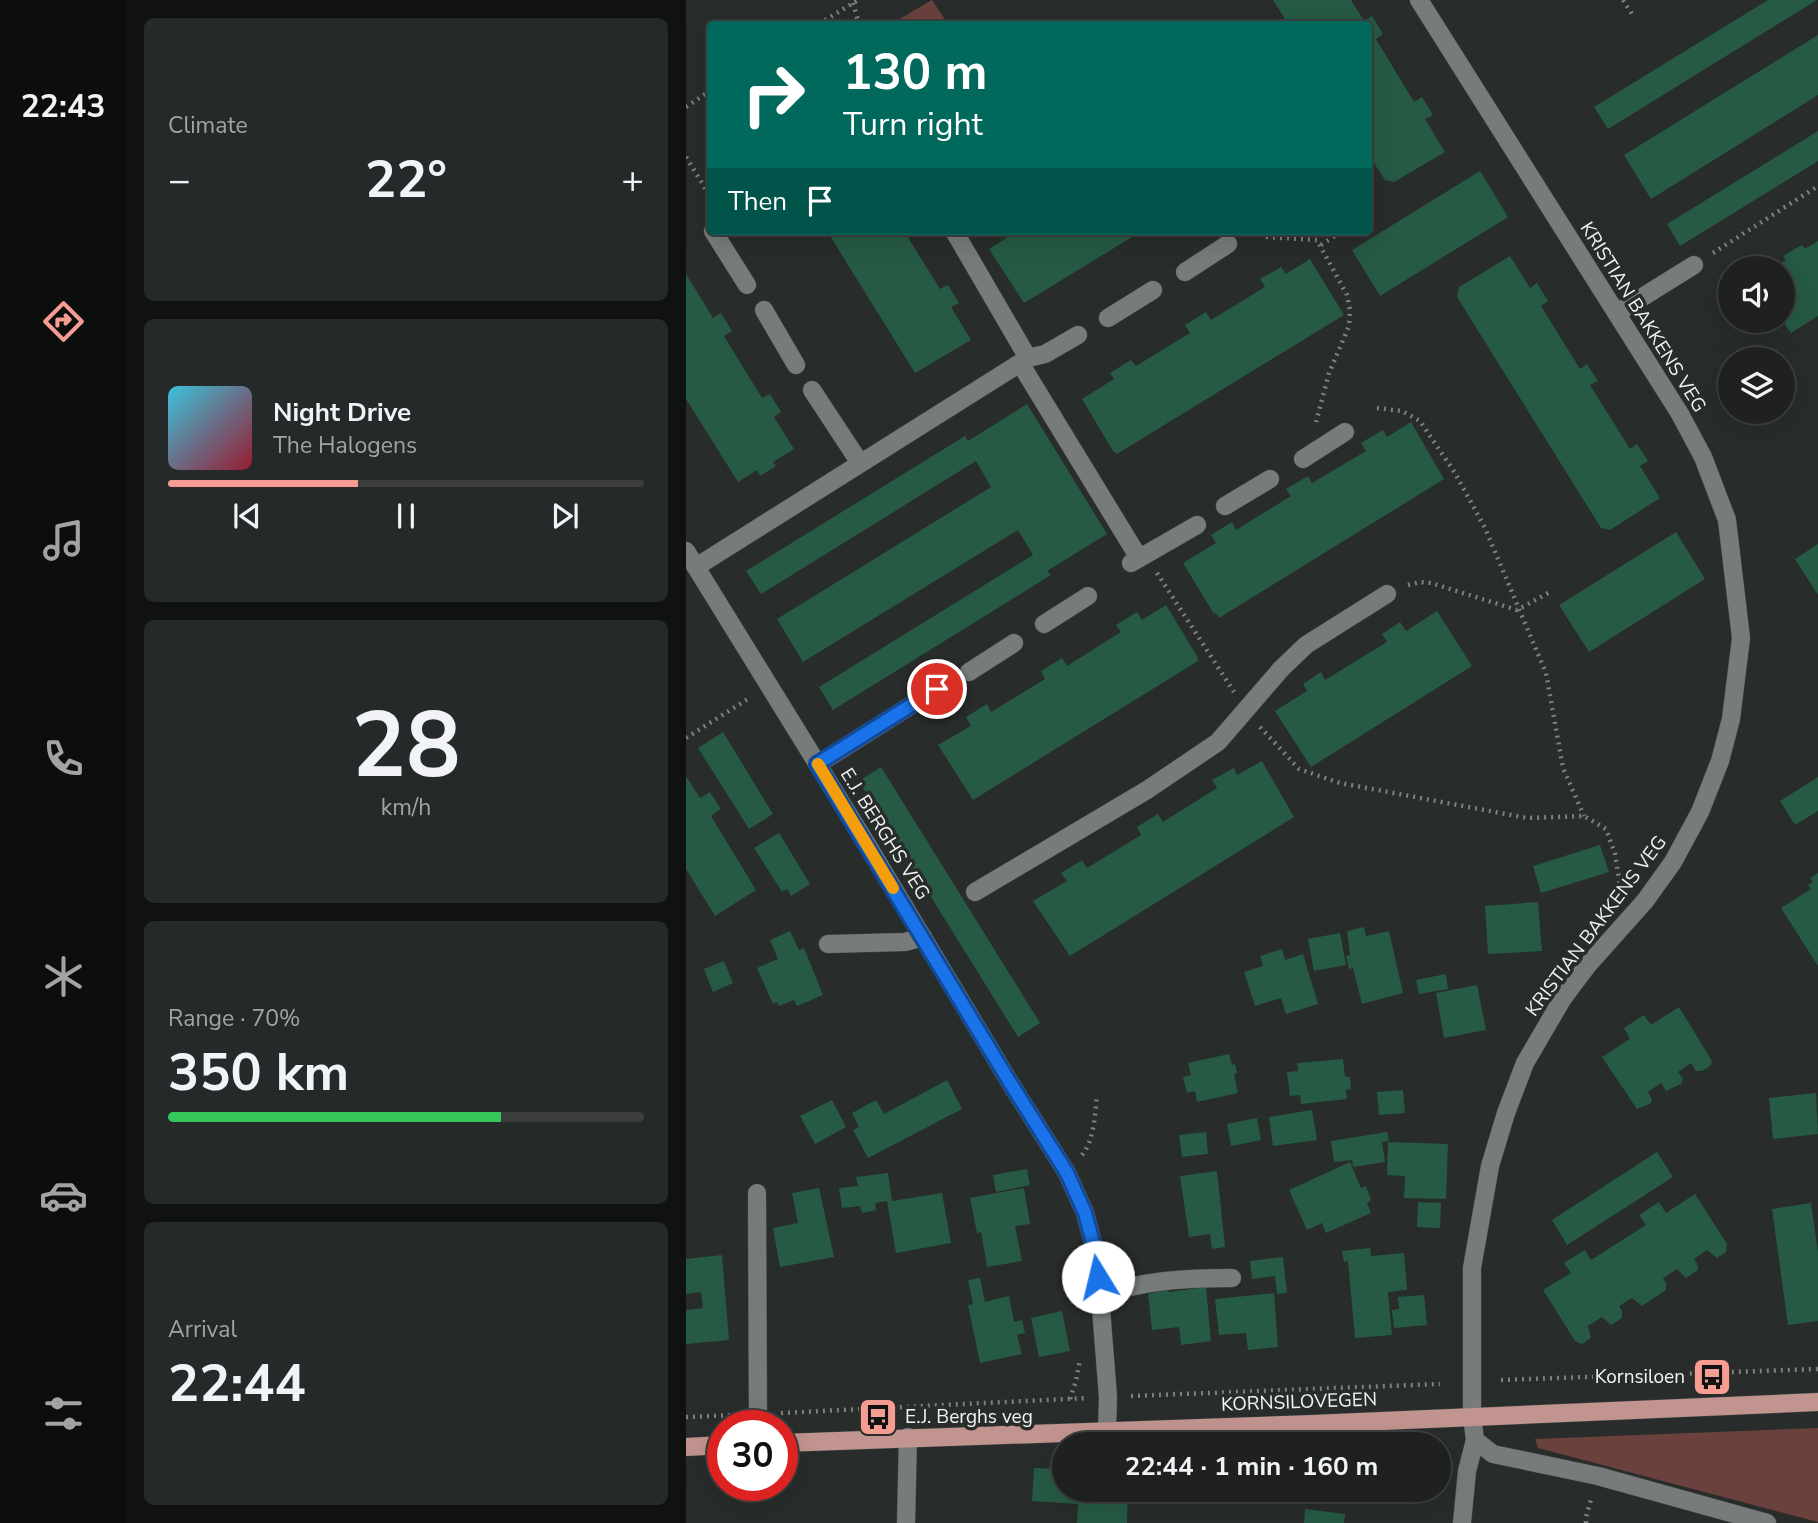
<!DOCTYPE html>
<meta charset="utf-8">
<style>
:root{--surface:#1e2120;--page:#262929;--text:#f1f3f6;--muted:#a1a3a5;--line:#3c3e3e;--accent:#f59c93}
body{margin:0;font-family:"Nunito Sans",sans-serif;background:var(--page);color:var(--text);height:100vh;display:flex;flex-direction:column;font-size:26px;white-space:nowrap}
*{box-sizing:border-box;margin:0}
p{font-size:23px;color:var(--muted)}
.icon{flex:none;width:38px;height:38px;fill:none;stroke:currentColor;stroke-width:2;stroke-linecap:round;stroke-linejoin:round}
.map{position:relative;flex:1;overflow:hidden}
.panel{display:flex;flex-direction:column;gap:18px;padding:18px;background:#101212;width:560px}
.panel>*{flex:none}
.top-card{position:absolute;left:21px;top:21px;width:665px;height:214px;border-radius:7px;box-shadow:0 7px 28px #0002,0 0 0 2px var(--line);background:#00695c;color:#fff;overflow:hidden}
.controls{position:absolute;left:1032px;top:256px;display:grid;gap:14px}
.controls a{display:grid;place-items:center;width:77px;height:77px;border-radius:50%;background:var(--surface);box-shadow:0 7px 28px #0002,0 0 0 2px var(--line);font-size:35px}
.speed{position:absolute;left:21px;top:1410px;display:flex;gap:14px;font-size:35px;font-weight:700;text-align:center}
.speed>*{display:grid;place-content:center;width:91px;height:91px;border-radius:50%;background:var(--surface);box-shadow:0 7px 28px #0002,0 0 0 2px var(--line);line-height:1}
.speed .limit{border:10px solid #d22;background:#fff;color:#111}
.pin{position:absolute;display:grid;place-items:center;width:60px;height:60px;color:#fff;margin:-30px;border:4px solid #fff;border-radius:50%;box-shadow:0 2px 7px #0007}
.me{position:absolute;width:77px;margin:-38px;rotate:351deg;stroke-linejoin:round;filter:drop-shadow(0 0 5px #0008)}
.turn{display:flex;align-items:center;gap:24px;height:147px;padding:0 21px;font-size:32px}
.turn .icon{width:91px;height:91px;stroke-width:2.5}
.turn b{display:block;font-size:49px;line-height:60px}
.then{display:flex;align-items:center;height:66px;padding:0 21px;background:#0003;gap:14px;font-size:26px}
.big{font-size:52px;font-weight:700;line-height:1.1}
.panel .tile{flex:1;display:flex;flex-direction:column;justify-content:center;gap:10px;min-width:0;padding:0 24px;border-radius:10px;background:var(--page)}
.panel .dial{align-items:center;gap:0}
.dial b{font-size:91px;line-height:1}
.song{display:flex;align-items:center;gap:21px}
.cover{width:84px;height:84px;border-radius:10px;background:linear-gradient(135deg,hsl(190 70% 55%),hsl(350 70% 35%))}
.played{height:7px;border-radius:4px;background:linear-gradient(90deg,var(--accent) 40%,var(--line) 40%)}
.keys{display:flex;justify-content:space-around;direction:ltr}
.heat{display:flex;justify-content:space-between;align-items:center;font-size:38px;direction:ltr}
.charge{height:10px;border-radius:5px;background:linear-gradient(90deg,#34c759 70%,var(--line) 0)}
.trip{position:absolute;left:366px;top:1432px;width:399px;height:70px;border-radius:35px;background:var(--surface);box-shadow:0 7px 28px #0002,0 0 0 2px var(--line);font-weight:700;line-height:70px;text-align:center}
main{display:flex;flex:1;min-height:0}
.tabs{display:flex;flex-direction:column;width:126px;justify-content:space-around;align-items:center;background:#0c0d0d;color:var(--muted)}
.tabs .icon{width:49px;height:49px}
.tabs .selected{color:var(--accent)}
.tabs b{font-size:32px;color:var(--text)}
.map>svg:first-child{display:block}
</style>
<main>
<nav class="tabs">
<b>22:43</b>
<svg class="icon selected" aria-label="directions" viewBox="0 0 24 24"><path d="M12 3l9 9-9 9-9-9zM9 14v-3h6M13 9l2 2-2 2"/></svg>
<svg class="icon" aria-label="music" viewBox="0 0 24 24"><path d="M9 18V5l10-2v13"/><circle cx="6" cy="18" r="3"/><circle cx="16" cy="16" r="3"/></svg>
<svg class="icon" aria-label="phone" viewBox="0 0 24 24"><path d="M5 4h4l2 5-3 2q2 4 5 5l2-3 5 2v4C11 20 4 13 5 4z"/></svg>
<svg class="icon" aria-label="climate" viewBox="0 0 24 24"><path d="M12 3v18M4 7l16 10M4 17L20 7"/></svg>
<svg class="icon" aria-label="car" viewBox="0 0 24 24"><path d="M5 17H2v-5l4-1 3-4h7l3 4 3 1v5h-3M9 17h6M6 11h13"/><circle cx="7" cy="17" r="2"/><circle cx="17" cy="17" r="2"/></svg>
<svg class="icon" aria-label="filters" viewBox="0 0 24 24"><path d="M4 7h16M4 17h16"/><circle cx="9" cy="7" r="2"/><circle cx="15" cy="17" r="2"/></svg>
</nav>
<section class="panel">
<div class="tile"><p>Climate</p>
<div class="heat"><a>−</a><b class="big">22°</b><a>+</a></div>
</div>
<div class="tile">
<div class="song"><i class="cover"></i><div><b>Night Drive</b><p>The Halogens</p></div></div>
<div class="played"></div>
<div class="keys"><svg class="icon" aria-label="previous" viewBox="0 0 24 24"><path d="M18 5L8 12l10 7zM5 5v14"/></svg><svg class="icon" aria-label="pause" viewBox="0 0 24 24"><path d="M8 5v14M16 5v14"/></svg><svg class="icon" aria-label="next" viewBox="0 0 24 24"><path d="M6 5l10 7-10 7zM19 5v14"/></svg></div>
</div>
<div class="tile dial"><b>28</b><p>km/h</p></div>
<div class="tile"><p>Range · 70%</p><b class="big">350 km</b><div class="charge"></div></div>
<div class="tile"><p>Arrival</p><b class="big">22:44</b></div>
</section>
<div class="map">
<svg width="1132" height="1523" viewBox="0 0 1132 1523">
<rect width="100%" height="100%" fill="#282c2a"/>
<path fill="#6a413c" d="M246,0L262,24H205Z
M1132,1428V1522L852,1448L849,1439Z"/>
<path fill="#265a45" d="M587,0H665L678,21L686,16L697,34L690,39L728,102L736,97L747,115L739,119L759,152L708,182L699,180L682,154V24H602Z
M1082,0H1131L922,129L908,107Z
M1132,35V95L965,199L938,155Z
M1132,131V161L994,246L981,224Z
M794,171L822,217L694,296L666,250Z
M141,231H218L254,289L262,285L273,303L265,307L285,340L229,373Z
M331,231H456L338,303L303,249Z
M1132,241V316L1105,333L1097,322V268H1088L1100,260L1097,256L1116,245L1119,249Z
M824,256L844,288L851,283L862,301L855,306L894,369L901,364L912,381L904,385L944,449L951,444L962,461L954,466L974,498L924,530L915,528L771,297L773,287Z
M624,259L658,315L431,454L427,451L396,399L428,379L424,373L445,360L450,366L504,333L499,325L520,312L525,320L579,287L574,279L595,267L600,274Z
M0,274L27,318L35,313L46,331L38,336L76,398L84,394L95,412L88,417L108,449L87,462L90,466L74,476L71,470L52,482L0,399Z
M341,404L421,534L361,571L365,575L147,710L133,687L347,555L332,530L117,662L91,619L305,487L290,461L75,594L60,571L279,436L282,441Z
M725,422L758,479L533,618L530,613L528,614L497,563L530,543L525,535L546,522L550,530L605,496L600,489L622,476L626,483L680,451L675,443L697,430L701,437Z
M990,532L1019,579L903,652L873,605Z
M1132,544V595L1109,559Z
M480,605L511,656L512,661L287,800L252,745L285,726L280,717L301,704L305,712L359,679L355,671L376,658L381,666L435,632L430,625L451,612L456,620Z
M751,611L786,666L625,767L589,711L621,691L617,684L635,672L639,680L701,642L696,634L714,622L720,631Z
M37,732L87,814L63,829L12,748Z
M576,761L608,817L384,956L347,901L381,881L375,873L396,860L401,868L455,835L451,827L472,814L477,822L531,788L526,780L548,768L551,775Z
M195,767L354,1023L332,1037L173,781Z
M0,776L14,798L24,792L35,809L25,816L70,890L29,916L0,869Z
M1132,777V811L1109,825L1094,801Z
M93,833L124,884L105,896L101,889L96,892L68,848Z
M914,845L923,872L855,893L847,866Z
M1132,873V966L1095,908L1125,889L1122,885L1127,882L1124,878Z
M852,902L856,951L802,954L799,906Z
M678,927L680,936L703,931L717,993L676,1004L667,968L663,969L660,956L664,955L661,931Z
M104,931L113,950L118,948L137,995L111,1006L108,1000L93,1006L91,1002L87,1004L71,968L92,959L84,940Z
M654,933L660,965L628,971L622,939Z
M596,949L599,960L617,954L632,1004L600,1014L595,998L569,1006L558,972L577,966L574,956Z
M38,961L47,983L27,992L18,969Z
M760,974L762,989L733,994L730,980Z
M791,985L800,1030L758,1038L750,993Z
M993,1007L1026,1061L1024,1066L1016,1071H1010L1005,1063L992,1072L997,1079L995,1084L980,1091L975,1083L962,1092L966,1099L964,1104L951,1109L916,1057L944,1039L938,1028L958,1015L965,1025Z
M543,1054L546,1065L549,1064L551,1073L548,1074L552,1093L511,1102L509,1091L501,1093L497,1077L505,1075L502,1063Z
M657,1059L659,1077H664L665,1089L660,1090L661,1099L615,1104L614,1095L604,1096L601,1072L612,1071L611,1063Z
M261,1080L276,1109L182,1158L167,1130L173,1127L166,1113L190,1100L198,1114Z
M717,1090L719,1113L693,1115L691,1092Z
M1130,1093L1132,1134L1087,1139L1083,1098Z
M146,1100L160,1127L129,1144L114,1116Z
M626,1110L631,1140L587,1146L583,1117Z
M571,1118L575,1140L545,1146L541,1124Z
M520,1132L522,1154L496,1157L493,1135Z
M701,1132L703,1141L696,1142L699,1162L667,1167L666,1160L648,1162L645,1141Z
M702,1142L762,1144L760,1199L718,1198L719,1176L701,1175Z
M971,1152L987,1177L881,1245L866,1220Z
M664,1162L675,1188L680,1186L685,1200L681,1203L685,1213L640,1233L636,1223L621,1230L603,1190Z
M341,1169L344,1185L310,1192L307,1175Z
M531,1171L539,1247L526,1249L524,1234L503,1237L494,1176Z
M202,1173L206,1201L256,1193L265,1243L210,1253L201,1201L189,1203L190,1210L176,1213L174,1206L156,1208L153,1188L172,1186L170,1177Z
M133,1188L148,1257L94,1267L87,1228L112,1223L106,1193Z
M338,1188L344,1224L329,1226L336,1261L301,1267L295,1232L291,1233L284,1198Z
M1009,1194L1041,1244L1040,1252L1031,1258L1021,1250L1008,1259L1011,1263L1012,1270L1000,1278L991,1269L977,1278L980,1283V1290L956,1306L946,1298L933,1306L936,1311V1318L925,1325L916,1317L902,1326L905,1338L896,1344L889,1341L857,1290L885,1273L878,1263L899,1250L905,1260L960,1225L953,1215L973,1202L980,1213Z
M732,1202L755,1203L754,1228L731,1227Z
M1125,1203L1132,1253V1321L1102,1325L1086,1209Z
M684,1248L685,1256L718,1253L721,1290L702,1292L706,1335L669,1338L662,1261L658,1262L656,1251Z
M36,1255L43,1340L0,1344V1310L17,1308L15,1292L0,1294V1259Z
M597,1257L601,1293L591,1294L589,1276L566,1279L564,1261Z
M294,1278L299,1302L323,1296L328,1322L336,1320L339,1333L331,1335L336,1354L294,1363L282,1305L287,1304L282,1280Z
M520,1287L525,1341L495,1345L493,1327L466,1330L462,1294L482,1289L483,1292Z
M588,1293L592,1347L562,1350L560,1333L533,1335L529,1299Z
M738,1295L741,1325L708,1328L706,1310L713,1309L712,1297Z
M376,1311L384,1351L353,1357L345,1318Z
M348,1468L378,1469V1489H442L441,1523H391L392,1504L346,1501Z
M619,1509L659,1514L658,1523H618Z"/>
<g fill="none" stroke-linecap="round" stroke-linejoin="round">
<g stroke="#474a49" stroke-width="19">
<path id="minor" d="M733,0L994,414L1017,457L1041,520L1055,638L1045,719L1034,761L1014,812L987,862L959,901L901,966L877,998L839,1063L820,1113L804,1166L786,1268V1416L789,1440L807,1454L912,1476L1081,1523
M27,231L61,285
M268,231L342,358
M499,272L542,244
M78,310L110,365
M931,313L1008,265
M422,318L467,290
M334,363L453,558
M126,390L174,463
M617,459L659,432
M539,506L584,479
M0,551L182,846L323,1081L381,1173L399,1213L411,1258L422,1397L421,1430
M445,563L511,525
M10,567L342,358L359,354L392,335
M358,624L402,596
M283,672L328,643
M132,764L251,689
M289,892L461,790L532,742L595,669L620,645L701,594
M142,944L219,942L237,937
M71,1193L72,1426
M414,1296C457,1280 500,1278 546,1278
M220,1523L222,1437
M776,1523L781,1471L789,1440"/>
</g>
<g stroke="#474a49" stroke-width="19">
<path id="major" d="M96,1443L627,1424L1132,1402
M0,1447L37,1445"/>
</g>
<path stroke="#7e817f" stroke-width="4.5" stroke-dasharray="2 5" stroke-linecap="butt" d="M937,0L946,14
M167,3L173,24
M133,24L172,0
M0,107L24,91
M0,157L24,196
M580,237L631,240L661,295L664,310L663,326L643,373L630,422
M635,245L655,232
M1027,253L1132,186
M691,408L716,411L734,421L769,473L799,528L860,673L877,768L898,816
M471,573L548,692
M722,585L734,582L745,583L831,610L866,591
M574,727L613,769L654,783L841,818L898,816L920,829L929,854L935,892
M0,738L65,697
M396,1155C408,1141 409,1114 411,1096
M815,1380L1132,1369
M445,1396L754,1384
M384,1399L390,1381L394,1359
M95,1413L401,1398
M0,1417L52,1415
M900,1523V1517L906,1496"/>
<use href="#minor" stroke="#777b79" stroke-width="18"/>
<use href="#major" stroke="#c2948f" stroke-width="18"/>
</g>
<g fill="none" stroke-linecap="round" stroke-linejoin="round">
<g stroke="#114b97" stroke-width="18">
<path id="route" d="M251,689L131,764L323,1081L381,1173L399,1213L411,1258L412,1277"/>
</g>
<use href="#route" stroke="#1a73e8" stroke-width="12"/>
<path stroke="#f59e0b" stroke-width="12" d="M132,764L207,888"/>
</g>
<defs>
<g id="bus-square" transform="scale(2.0125)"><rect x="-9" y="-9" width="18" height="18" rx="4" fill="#f59c93" stroke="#282c2a"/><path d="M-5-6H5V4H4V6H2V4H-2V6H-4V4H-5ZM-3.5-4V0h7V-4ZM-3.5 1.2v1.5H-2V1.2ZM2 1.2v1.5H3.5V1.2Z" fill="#111"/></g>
</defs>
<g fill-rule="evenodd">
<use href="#bus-square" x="1026" y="1377"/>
<use href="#bus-square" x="192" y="1417"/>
</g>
<g text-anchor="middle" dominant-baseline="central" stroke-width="7" stroke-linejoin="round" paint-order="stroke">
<g font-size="19" fill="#f2f4f3" stroke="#282c2a">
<text transform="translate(957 317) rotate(58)">KRISTIAN BAKKENS VEG</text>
<text transform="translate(199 834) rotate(58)">E.J. BERGHS VEG</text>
<text transform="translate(910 926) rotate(-53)">KRISTIAN BAKKENS VEG</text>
<text transform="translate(613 1402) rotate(-2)">KORNSILOVEGEN</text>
</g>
<g font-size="19" fill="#f2f4f3" stroke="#282c2a" text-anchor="end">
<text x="999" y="1377">Kornsiloen</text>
<text x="219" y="1417" text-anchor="start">E.J. Berghs veg</text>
</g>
</g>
</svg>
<div class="controls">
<a><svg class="icon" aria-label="sound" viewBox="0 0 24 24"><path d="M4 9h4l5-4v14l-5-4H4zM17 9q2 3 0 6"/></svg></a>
<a><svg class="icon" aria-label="layers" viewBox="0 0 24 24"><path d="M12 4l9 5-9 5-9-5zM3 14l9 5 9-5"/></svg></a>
</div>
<div class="speed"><div class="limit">30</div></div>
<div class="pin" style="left:251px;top:689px;background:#d93025"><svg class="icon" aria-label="arrive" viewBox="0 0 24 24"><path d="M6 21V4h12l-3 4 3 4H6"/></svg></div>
<svg class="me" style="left:412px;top:1277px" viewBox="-20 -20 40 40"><circle r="19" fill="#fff"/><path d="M0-13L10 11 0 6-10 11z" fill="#1a73e8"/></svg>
<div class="trip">22:44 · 1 min · 160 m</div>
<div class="top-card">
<div class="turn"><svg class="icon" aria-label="right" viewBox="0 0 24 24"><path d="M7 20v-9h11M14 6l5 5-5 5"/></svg><div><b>130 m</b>Turn right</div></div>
<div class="then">Then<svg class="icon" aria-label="arrive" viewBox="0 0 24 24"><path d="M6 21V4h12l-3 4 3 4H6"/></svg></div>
</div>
</div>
</main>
